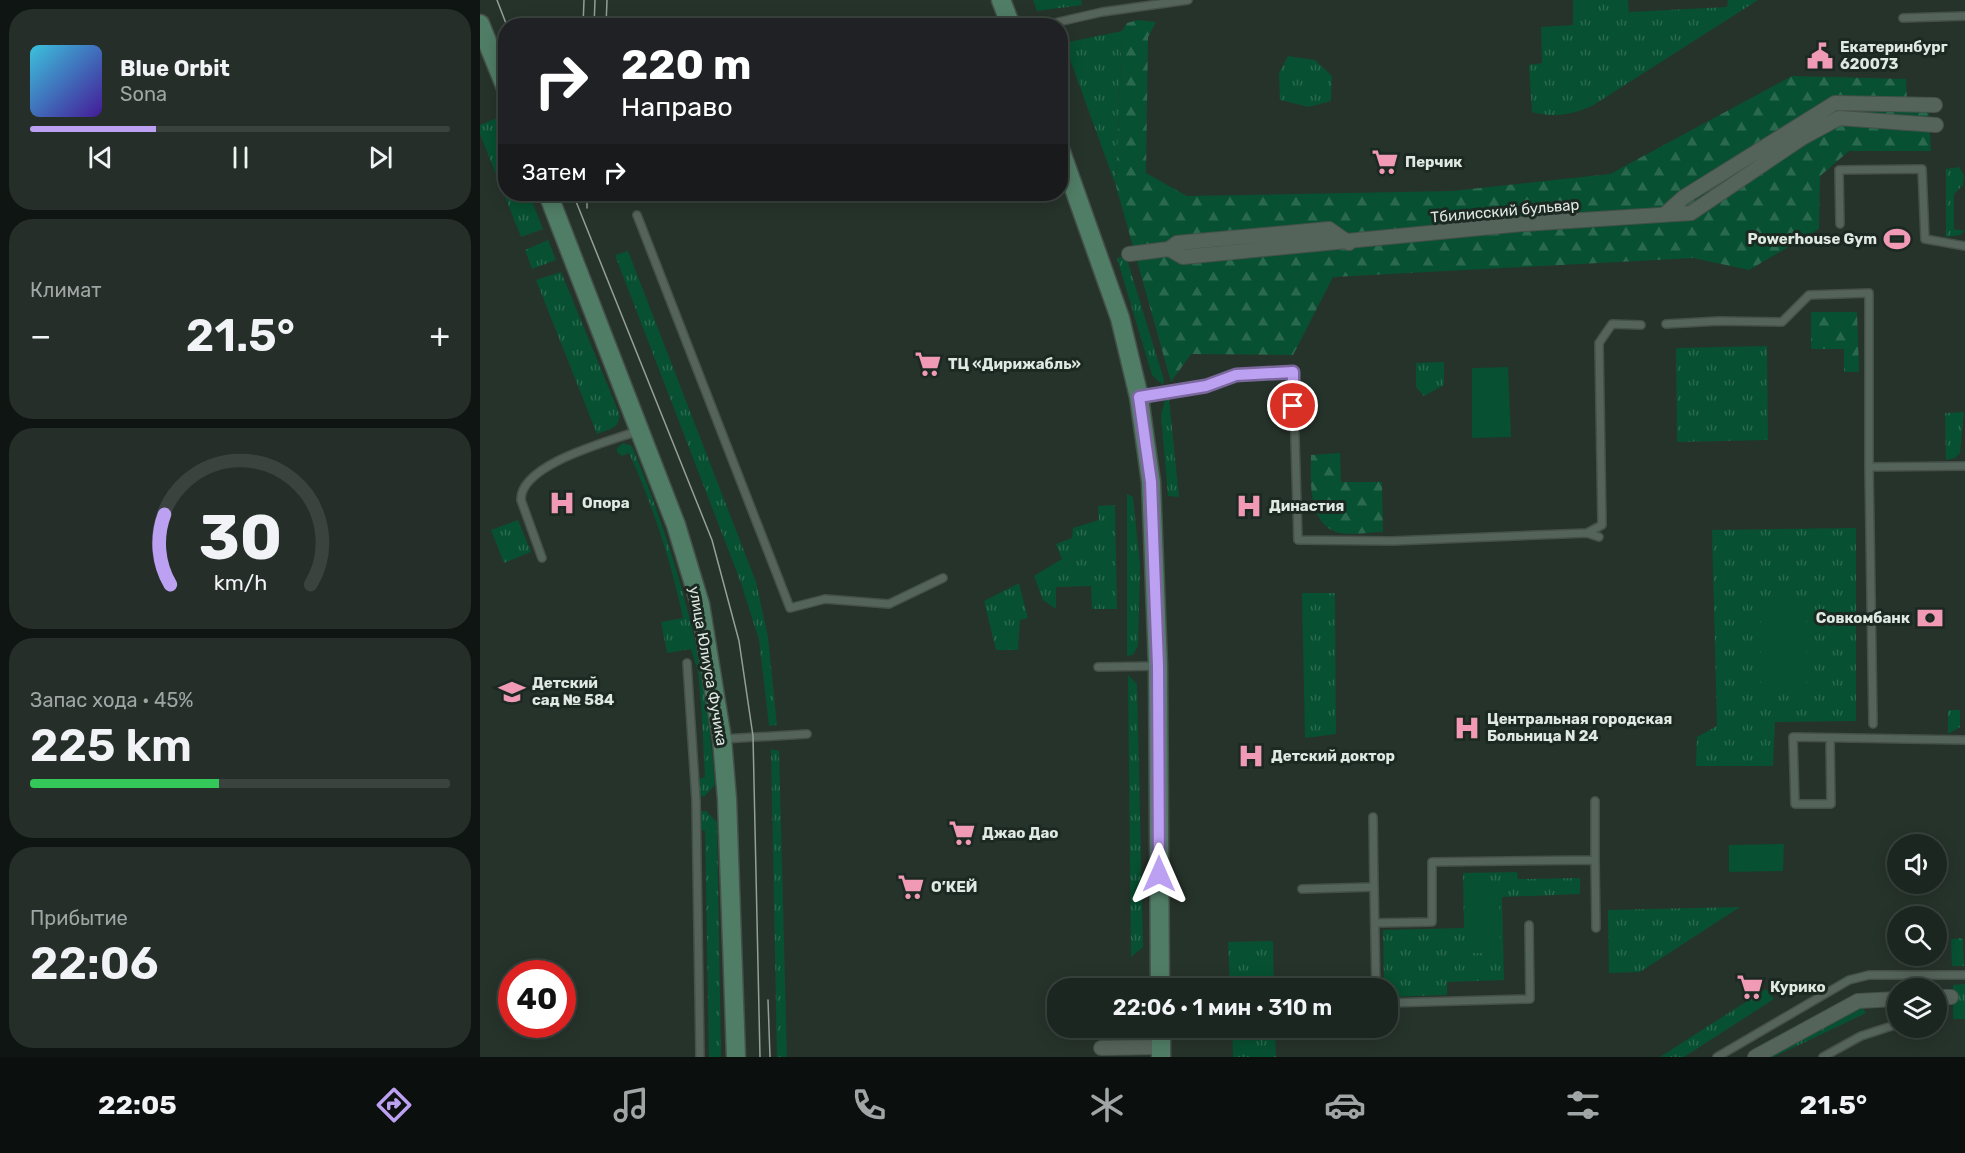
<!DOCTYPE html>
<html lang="ru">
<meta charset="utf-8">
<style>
:root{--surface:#1c2620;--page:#252e29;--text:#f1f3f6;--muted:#a0a5a5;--line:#3a433e;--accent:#bca0f2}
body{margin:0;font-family:Rubik,sans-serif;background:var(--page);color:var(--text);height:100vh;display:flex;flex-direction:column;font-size:22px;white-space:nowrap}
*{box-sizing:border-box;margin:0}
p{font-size:20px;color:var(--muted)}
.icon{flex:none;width:33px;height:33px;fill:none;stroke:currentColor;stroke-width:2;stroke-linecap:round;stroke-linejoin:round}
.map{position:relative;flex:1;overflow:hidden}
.details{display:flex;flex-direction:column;gap:9px;padding:9px;background:#0f1512;width:480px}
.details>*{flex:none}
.banner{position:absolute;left:18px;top:18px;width:570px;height:183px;border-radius:24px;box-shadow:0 3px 15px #0003,0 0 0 2px var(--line);background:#202124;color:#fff;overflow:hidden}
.controls{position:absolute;left:1407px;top:834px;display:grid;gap:12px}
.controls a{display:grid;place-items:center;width:60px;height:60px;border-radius:50%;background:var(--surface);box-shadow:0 3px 15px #0003,0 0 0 2px var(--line);font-size:30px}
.speed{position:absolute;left:18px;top:960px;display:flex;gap:12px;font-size:30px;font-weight:700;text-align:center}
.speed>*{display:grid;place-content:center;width:78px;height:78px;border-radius:50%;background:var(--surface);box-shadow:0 3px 15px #0003,0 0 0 2px var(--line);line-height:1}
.speed .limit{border:9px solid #d22;background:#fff;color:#111}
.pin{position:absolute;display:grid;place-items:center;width:51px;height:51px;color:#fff;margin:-26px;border:3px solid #fff;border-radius:50%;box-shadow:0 2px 6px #0007}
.me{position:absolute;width:66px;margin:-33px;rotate:0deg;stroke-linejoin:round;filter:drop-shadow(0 0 4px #0008)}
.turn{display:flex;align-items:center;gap:21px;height:126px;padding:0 24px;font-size:27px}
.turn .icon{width:78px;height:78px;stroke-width:2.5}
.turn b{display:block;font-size:42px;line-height:51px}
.then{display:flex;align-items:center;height:57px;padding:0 24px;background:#0003;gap:12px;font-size:22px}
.big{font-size:45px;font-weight:600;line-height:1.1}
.details .tile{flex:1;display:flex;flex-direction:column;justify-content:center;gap:9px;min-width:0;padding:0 21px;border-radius:24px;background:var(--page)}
.details .dial{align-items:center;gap:0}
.dial svg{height:156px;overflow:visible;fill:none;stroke:var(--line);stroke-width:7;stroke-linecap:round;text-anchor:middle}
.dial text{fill:var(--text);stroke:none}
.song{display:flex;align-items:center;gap:18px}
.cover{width:72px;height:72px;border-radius:9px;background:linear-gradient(135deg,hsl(190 70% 55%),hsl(260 70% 35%))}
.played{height:6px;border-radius:3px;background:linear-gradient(90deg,var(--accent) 30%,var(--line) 30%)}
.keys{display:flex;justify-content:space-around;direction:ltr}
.heat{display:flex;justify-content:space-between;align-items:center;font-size:33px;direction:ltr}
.charge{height:9px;border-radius:4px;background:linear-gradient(90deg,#34c759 45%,var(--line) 0)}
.trip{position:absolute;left:567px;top:978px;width:351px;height:60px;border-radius:24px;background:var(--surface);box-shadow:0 3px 15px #0003,0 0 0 2px var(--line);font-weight:600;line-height:60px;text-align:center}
.dock{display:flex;height:96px;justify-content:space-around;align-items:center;background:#0b0f0d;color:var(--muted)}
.dock .icon{width:42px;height:42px}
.dock .on{color:var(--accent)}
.dock b{font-size:27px;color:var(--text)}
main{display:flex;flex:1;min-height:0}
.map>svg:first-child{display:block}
</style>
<main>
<section class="details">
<div class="tile">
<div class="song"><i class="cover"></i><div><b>Blue Orbit</b><p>Sona</p></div></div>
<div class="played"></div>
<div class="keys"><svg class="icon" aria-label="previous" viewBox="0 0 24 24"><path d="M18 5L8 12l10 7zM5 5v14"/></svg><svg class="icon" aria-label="pause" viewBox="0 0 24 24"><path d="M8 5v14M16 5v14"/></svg><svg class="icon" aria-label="next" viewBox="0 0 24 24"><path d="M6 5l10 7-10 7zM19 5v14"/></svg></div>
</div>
<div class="tile"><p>Климат</p>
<div class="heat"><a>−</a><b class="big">21.5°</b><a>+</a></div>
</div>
<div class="tile dial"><svg viewBox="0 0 100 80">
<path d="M14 69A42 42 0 1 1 86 69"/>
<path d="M14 69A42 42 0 0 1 11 33" stroke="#bca0f2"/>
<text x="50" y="56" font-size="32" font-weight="700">30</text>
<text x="50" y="72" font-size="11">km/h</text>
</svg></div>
<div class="tile"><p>Запас хода · 45%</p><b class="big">225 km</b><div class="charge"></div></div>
<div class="tile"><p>Прибытие</p><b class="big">22:06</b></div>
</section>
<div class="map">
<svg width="1485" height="1057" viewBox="0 0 1485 1057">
<defs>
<pattern id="grass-tufts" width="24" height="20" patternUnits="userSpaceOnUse" patternTransform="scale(1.5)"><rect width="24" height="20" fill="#075031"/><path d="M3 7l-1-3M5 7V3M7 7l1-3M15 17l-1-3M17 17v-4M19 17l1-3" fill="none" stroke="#2b694f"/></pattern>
<pattern id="forest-firs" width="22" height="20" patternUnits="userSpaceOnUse" patternTransform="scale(1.5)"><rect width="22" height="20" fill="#075031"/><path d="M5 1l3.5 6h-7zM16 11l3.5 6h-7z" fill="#2b694f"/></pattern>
</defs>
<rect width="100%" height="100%" fill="#26332b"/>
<path fill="url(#grass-tufts)" d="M553,0H601L602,5L557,11Z
M1093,0H1148L1149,12L1247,7L1248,0H1278L1112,106C1090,115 1075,118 1052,112L1049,65L1062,63L1061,27L1093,25Z
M642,31L636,186L584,43Z
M808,56L835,60L852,76L851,101L829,107L800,100L799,73Z
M17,118L25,135L26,194H49L63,229L41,237L0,134V125Z
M1479,167L1484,175L1483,185L1474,194V229L1485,231L1480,235L1466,237V169Z
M68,240L76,260L52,269L45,250Z
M148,251L276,582L288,637L297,725L289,726L279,640L261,583L135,255Z
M646,256L684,380L683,385L672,375L637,258Z
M81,272L139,413C141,428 130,429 117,434L56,280Z
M1287,346L1288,440L1197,442L1196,348Z
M964,362V385L944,396L936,387V363Z
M689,399L699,497L688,496L681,415L685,400Z
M1484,412L1480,453L1475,458L1466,460L1465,413Z
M143,443L152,446C185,526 211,608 225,693C230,724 232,755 235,785L224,797L217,794L218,779L225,777L221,702L218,672L211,649L187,653L181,622L203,618C191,561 173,506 149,453L142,456L137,452V448Z
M647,494L653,497L660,566L658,646L653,655L647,656Z
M635,505L637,609H612L611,586L576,587V609L563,600L554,576L582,559L576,544L592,538L593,528L619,520L618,506Z
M38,520L51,552L24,563L11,530Z
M1376,528V721L1295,722L1293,766H1216L1217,737L1237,726L1232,530Z
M539,583L548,618L540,620L538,650H516L504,601Z
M822,593H855L856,734L825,738Z
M648,675L657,684L663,947L651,957Z
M1468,710H1480V727L1468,734Z
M291,749L299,751L307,1057H297Z
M226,811L237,822L241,1057H229L225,831L219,829L216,817L220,812Z
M1037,872L1038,879L1100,878V894L1022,897L1024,980L967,982V995L908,997V988H904L903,930L984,928L983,873Z
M1260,907L1160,972L1129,973L1128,910Z
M1483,938L1484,966H1472L1471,939Z
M793,941L794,988H750L748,942Z
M1485,984V1019H1473V985Z
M1286,989L1294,999L1204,1057H1180Z
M1378,1001L1386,1013L1294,1057H1275Z
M752,1028H795L796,1057H753Z"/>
<path fill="url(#forest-firs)" d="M658,20L676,22L668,37L666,173L707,196L972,191L1130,174L1312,76L1426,79L1427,100L1448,99L1451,151H1369L1340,176L1339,229L1269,270L1213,258L853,277L813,355L711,354L691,382L636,186L642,31L647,23Z
M1331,312H1377L1379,372H1364V349H1331Z
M860,453L861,482H902L903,532C890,532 868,536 856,532C827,521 831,480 831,455Z"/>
<path fill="#075031" d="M1028,367L1031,437L992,438V368Z
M1281,596H1326V687H1281Z
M1304,844L1303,871L1249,872V845Z
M986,888H1019L1020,953H987Z"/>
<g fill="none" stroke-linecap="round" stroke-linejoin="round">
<g stroke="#45504a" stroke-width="10">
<path id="lane" d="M1423,18L1485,16
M561,26L622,12L708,0
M157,215L310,608L345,599L409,604L463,578
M1360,224L1359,170L1442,169L1445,239L1485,246
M1186,324L1239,321L1302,322L1329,295L1389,293V467
M661,397L727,386L756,375L813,372L818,540L912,541L1107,533L1119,537
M1107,533L1122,525L1119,343L1132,324L1161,325
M62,558L41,500C40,464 130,441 158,431
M207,663L216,800L220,1057
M618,667L678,666
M1393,724L1389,467L1485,466
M243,739L327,734
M1350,739L1351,804H1315L1313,737L1485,740
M1115,801V860
M893,817L894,887
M822,889L894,887L896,988
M895,923L952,922V862L1115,860L1116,928
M1431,975V988
M908,1003L1050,999L1049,925
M1237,1057L1369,980L1389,975H1485
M1343,1057L1381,1036L1418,1024"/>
</g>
<g stroke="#45504a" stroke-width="16">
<path id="street" d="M1185,214L1204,197L1355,103L1455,105
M689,249L697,243L849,229L869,243
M649,254L689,249L703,257L1042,224L1211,213L1322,138L1359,118L1456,125
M1456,997H1471
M621,1048L681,1047
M1275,1057L1378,1001L1418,999"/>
</g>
<g stroke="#45504a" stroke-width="21">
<path id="secondary" d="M521,0L531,26
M0,24L26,88
M580,149L640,318L659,397L671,482L678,666L680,988
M68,194L196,525L220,604L242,739L247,799L256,1057
M681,1028V1057"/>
</g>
<use href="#lane" stroke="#55645b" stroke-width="7"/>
<use href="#street" stroke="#55645b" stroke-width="14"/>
<use href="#secondary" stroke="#507d66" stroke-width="18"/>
<path stroke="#959f99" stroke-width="1.5" d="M17,0L27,26
M103,26L104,0
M114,26L115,0
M126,26L127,0
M93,194L232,540L259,641L273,736L280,1057
M107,194V208
M288,1000L290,1057"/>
</g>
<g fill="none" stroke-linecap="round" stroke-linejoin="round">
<g stroke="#7a689d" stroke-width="15">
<path id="route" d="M679,874L678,666L671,482L659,397L726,386L756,375L813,372V406"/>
</g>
<use href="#route" stroke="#bca0f2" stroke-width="10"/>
</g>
<defs>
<g id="civic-bare" transform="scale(2.07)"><path d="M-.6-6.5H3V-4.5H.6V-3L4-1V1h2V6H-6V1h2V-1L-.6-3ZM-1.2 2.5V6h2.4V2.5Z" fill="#f09ab5" stroke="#1c2922" stroke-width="2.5" paint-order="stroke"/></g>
<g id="supermarket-bare" transform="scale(2.07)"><path d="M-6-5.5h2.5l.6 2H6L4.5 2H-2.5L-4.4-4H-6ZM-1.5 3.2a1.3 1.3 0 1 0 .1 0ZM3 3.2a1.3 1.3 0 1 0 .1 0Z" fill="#f09ab5" stroke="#1c2922" stroke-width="2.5" paint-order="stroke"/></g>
<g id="stadium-bare" transform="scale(2.07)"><path d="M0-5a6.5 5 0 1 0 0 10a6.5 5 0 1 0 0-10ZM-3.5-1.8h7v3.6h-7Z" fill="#f09ab5" stroke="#1c2922" stroke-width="2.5" paint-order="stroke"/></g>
<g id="hospital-bare" transform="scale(2.07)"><path d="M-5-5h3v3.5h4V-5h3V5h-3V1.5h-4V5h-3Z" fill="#f09ab5" stroke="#1c2922" stroke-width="2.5" paint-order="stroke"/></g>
<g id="bank-bare" transform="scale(2.07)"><path d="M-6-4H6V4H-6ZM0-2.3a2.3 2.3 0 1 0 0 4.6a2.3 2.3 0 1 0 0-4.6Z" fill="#f09ab5" stroke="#1c2922" stroke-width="2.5" paint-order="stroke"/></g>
<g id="school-bare" transform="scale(2.07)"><path d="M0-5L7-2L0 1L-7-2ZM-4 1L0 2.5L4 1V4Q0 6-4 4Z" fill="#f09ab5" stroke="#1c2922" stroke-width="2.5" paint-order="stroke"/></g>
</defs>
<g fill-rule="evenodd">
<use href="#civic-bare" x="1340" y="56"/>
<use href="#supermarket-bare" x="905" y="162"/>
<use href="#stadium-bare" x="1417" y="239"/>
<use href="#supermarket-bare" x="448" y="364"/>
<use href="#hospital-bare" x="82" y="503"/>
<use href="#hospital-bare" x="769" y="506"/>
<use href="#bank-bare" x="1450" y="618"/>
<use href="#school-bare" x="32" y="692"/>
<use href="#hospital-bare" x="987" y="728"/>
<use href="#hospital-bare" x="771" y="756"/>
<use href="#supermarket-bare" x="482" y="833"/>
<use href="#supermarket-bare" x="431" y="887"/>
<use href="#supermarket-bare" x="1270" y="987"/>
</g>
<g text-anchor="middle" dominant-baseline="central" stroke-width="6" stroke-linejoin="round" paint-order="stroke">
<g font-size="15" font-weight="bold" fill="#e0e8e2" stroke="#1c2922" text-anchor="start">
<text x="1360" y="47">Екатеринбург<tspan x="1360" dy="17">620073</tspan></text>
<text x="925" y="162">Перчик</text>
<text x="1397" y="239" text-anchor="end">Powerhouse Gym</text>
<text x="468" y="364">ТЦ «Дирижабль»</text>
<text x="102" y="503">Опора</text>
<text x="789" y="506">Династия</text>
<text x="1430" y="618" text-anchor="end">Совкомбанк</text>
<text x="52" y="683">Детский<tspan x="52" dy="17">сад № 584</tspan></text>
<text x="1007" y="719">Центральная городская<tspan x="1007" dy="17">Больница N 24</tspan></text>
<text x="791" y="756">Детский доктор</text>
<text x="502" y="833">Джао Дао</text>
<text x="451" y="887">О’КЕЙ</text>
<text x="1290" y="987">Курико</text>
</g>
<g font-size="15" fill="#e0e8e2" stroke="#1c2922">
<text transform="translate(1025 211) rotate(-5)">Тбилисский бульвар</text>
<text transform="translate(228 666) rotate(80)">улица Юлиуса Фучика</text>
</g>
</g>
</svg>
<div class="controls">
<a><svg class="icon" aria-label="sound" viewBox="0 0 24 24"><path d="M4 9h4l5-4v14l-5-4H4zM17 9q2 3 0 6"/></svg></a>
<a><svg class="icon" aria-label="search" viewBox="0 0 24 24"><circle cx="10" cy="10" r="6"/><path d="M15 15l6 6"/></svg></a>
<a><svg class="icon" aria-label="layers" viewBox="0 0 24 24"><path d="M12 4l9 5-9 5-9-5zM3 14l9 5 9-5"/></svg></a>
</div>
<div class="speed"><div class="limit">40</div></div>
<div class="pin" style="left:813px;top:406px;background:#d93025"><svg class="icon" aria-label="arrive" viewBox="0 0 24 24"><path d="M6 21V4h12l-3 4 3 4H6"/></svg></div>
<svg class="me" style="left:679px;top:874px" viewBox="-20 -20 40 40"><path d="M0-17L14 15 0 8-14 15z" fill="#bca0f2" stroke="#fff" stroke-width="4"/></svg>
<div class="trip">22:06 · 1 мин · 310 m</div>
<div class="banner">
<div class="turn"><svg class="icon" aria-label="right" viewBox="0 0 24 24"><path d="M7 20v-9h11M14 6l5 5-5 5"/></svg><div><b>220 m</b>Направо</div></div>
<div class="then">Затем<svg class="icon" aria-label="right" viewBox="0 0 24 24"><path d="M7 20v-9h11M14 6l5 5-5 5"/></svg></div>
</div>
</div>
</main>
<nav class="dock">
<b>22:05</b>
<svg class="icon on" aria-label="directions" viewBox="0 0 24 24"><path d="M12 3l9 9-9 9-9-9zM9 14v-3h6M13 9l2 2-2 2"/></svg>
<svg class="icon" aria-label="music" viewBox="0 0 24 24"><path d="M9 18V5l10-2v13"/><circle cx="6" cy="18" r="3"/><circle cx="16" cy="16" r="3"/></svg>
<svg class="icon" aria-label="phone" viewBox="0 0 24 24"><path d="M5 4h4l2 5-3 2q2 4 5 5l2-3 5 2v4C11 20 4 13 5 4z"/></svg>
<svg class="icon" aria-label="climate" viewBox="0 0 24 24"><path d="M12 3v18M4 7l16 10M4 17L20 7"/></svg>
<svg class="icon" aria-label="car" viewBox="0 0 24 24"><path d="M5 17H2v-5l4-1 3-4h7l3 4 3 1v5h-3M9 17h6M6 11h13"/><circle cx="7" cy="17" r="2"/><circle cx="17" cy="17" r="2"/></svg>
<svg class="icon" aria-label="filters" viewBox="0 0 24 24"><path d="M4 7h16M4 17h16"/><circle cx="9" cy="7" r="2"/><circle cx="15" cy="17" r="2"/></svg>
<b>21.5°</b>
</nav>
